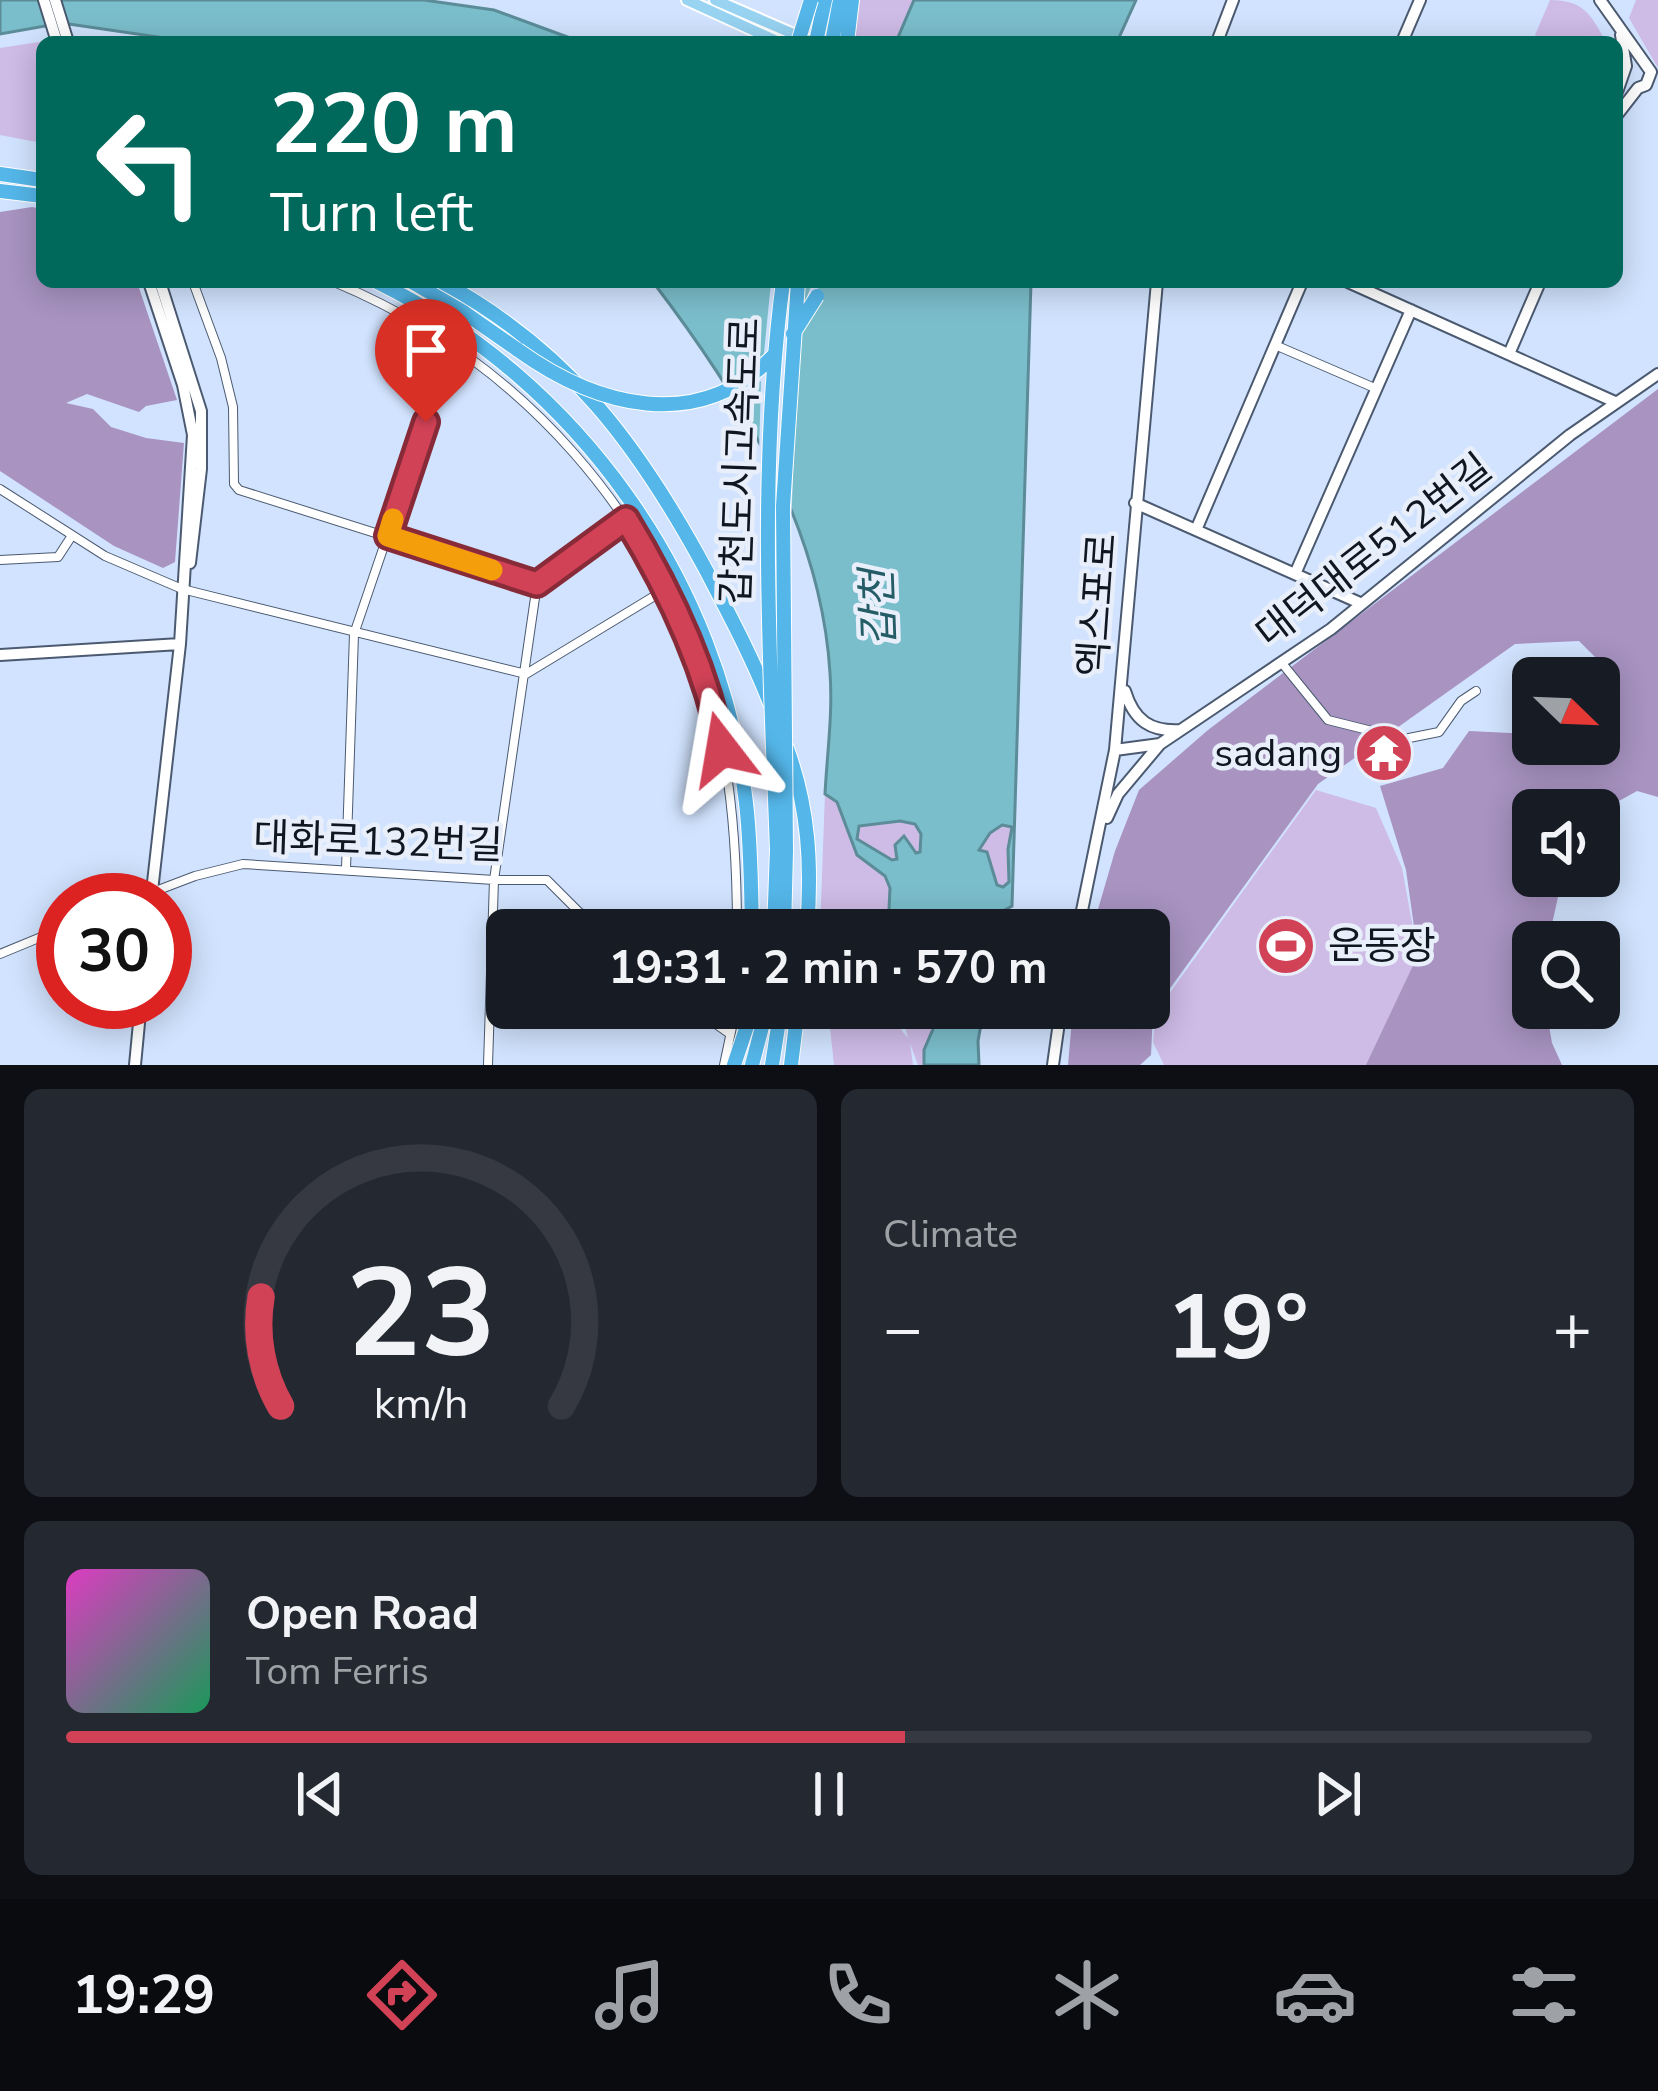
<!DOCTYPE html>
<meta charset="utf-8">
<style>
:root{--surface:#171b24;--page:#242831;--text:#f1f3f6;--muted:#9ea1a6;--line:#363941;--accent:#d24257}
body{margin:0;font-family:"Nunito Sans","Noto Sans KR",sans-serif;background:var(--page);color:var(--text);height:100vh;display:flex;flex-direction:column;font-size:45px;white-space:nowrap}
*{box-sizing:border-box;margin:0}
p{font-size:39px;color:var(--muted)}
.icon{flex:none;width:66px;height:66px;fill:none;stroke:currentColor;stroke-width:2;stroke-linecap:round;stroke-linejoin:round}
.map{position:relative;height:1065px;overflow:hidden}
.drawer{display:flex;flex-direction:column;gap:24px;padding:24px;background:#0d0f14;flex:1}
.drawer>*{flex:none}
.guide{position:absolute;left:36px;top:36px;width:1587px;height:252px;border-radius:18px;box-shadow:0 6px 30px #0003;background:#00695c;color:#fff;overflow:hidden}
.needle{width:78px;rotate:113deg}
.fabs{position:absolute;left:1512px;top:657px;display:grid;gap:24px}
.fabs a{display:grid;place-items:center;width:108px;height:108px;border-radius:18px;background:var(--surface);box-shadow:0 6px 30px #0003;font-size:60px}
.speed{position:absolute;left:36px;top:873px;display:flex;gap:24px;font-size:60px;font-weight:700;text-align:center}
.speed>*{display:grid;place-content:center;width:156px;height:156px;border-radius:50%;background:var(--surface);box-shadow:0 6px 30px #0003;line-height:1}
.speed .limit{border:18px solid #d22;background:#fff;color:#111}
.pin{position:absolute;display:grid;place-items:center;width:102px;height:102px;color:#fff;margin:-123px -51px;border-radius:50% 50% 50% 0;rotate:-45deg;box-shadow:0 0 12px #0007}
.pin .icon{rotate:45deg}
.me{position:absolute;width:132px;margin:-66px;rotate:346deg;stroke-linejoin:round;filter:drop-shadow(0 0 9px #0008)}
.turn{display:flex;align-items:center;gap:42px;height:252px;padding:0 36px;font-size:54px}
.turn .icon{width:156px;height:156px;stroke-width:2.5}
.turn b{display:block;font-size:84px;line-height:102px}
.big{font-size:90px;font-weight:700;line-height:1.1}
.drawer .widget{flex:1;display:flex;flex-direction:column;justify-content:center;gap:18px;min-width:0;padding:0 42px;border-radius:18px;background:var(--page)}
.drawer .dial{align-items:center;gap:0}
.dial svg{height:312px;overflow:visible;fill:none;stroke:var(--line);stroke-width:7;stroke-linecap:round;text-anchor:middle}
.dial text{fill:var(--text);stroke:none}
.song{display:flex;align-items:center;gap:36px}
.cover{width:144px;height:144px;border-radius:18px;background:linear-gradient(135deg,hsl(310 70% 55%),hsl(150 70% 35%))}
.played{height:12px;border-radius:6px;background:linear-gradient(90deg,var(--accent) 55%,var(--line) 55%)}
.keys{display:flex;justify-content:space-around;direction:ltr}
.heat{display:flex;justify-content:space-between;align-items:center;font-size:66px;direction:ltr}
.drawer .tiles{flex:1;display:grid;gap:24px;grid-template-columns:1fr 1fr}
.widget:last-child{grid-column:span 2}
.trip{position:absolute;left:486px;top:909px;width:684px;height:120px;border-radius:18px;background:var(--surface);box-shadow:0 6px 30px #0003;font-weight:700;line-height:120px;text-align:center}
.tabs{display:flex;height:192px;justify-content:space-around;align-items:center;background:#090b0e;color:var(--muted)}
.tabs .icon{width:84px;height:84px}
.tabs .active{color:var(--accent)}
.tabs b{font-size:54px;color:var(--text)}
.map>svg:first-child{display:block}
</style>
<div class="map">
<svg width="1658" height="1065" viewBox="0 0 1658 1065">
<rect width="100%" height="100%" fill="#d1e3fe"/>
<path fill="#cebbe6" d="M859,0H914L896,42H853Z
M1550,0C1583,0 1591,14 1606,42H1543L1535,35Z
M1636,0H1658V68L1629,18Z
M46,41L42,42V143L0,135V48Z
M1316,790L1376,808L1402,868L1418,955L1371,1060L1366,1065H1164L1153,1042L1156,1012Z
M825,794L837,802L857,854L885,876L890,888L888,930H820Z
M900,821L915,824L921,834L920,852L916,854L905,838L897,859L884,858L857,839L860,826Z
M1002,825L1012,827L1008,849L1009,883L1003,887L997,885L992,865L979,851L990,833Z
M828,1008H903C894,1020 898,1027 908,1038L902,1014L905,1008L925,1010L934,1030L924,1065H918L910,1043L913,1065H834Z"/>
<path fill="#a893c1" d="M32,207L42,209V282H137L177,400L146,406L139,412L87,394L66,403L93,409L111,427L146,438L184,443L175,562L163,568L114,546L0,471V212Z
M1658,389V797L1637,791L1599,812L1533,810V876H1560L1562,879L1552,924L1566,936L1564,942H1533V1008H1546L1552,1043L1562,1065H1366L1418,955L1406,870L1380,786L1443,768L1469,731L1533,734V744H1599L1601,663L1579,641L1515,644L1318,784L1153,1012L1151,1055L1140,1065H1068L1073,1008H1149V930H1092L1115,851L1139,790L1208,730Z"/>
<path fill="#7bbecb" stroke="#5b8c98" stroke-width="3" fill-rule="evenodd" d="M0,0H424L494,10L581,42H192L62,23L0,34Z
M914,0H1136L1117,42H896Z
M653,282H1031L1012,906L1005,910L1002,930H888L890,888L885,876L857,855L837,802L825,794C827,754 833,713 830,673C821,525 740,396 653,282ZM900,821L915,824L921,834L920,852L916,853L904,836L895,845L897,859L892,860L857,839L859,826ZM1002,825L1012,827L1008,849L1009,882L1003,887L997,885L987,852L979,850L990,833Z
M912,1008H984L978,1041L979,1065H924V1050L933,1029L925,1020V1010Z"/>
<path fill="#d1e3fe" d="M771,282H803L800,313L813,282H821L798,336L791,529L759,453L761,381L729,398L722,387L763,363Z"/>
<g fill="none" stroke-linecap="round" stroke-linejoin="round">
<g stroke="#4b5a70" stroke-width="10">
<path id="street" d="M193,282L221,358L233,407L234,484L239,490L537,584L494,880L488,1065
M334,282C522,360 658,516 714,712C733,781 737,859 737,930
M1275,345L1377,389
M0,489L105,556L182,589L526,674L666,589
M0,560L58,557L71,537
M537,584L627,519
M1281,662L1328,720L1404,739L1439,732L1461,701L1476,691
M346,869L354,634L452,346
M132,900L195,876L243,864L494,880H547L579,912L609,930
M0,954L63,928
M693,1008L730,1034
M724,1065L736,1008"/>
</g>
<g stroke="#4b5a70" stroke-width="14">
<path id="secondary" d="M44,0L57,42
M55,0L68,42
M1600,0L1651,72L1646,85L1638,88L1617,115
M1217,42L1233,0
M1402,42L1420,0
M1617,92L1626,66L1621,35
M149,282L183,385L193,435L180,644L151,900
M160,282L201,411V469L190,563
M1348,282L1615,402
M1509,354L1540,282
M1135,503L1360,603
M1196,530L1302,282
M1295,574L1411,310
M0,655L180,644
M1125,691C1134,721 1151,732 1181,730
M1115,750L1160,744L1331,629L1570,435L1658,374
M1107,818L1118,794L1160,744
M1078,930L1115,750L1157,282
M135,1065L141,1002
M1053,1065L1061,1008"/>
</g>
<g stroke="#fff" stroke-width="14">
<path id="primary" d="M687,0L779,42
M715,0L812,42"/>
</g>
<g stroke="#fff" stroke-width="16">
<path id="highway" d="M816,42L825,0
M832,42L840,0
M847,42L852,0
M0,174L42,180
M0,191L42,196
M377,282C578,381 720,580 746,803C751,845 751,888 752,930
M412,282L462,311L518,350
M442,282C569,351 639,446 706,570C729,614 752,657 770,703
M786,746C809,807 812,866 807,930
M774,930L777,850
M784,930L786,851
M734,1065L753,1008
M752,1065L767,1008
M772,1065L781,1008
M791,1065L798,1008"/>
</g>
<use href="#street" stroke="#fff" stroke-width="8"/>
<use href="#secondary" stroke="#fff" stroke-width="10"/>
<use href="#primary" stroke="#98d3f2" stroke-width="10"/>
<use href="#highway" stroke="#54b6e9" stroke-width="14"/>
<g stroke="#fff" stroke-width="16" stroke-linecap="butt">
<path id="highway-bridge" d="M798,42L811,0
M793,334L817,296
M518,350C596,406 698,435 774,355
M777,850C770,661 758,470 783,282
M786,851L783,506L798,282"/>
</g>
<use href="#highway-bridge" stroke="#54b6e9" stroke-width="14"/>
</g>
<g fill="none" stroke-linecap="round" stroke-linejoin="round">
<g stroke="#882b39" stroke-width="30">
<path id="route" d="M426,422L388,536L537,584L626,519C670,591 706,667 722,749"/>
</g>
<use href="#route" stroke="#d24257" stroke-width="21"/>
<path stroke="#f59e0b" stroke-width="21" d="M393,519L388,536L492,570"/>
</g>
<defs>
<g id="temple-disc" transform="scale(3)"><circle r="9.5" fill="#d24257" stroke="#e8effa"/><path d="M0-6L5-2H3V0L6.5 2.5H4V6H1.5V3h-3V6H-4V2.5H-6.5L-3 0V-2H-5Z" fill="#fff"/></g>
<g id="stadium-disc" transform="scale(3)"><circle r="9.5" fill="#d24257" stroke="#e8effa"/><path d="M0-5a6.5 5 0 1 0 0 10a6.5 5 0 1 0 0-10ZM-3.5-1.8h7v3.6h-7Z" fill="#fff"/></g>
</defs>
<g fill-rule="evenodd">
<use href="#temple-disc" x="1384" y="753"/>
<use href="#stadium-disc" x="1286" y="946"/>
</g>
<g text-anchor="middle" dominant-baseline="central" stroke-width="9" stroke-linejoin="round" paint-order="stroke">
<g font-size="39" fill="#111720" stroke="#e8effa">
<text transform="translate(741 461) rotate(-88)">갑천도시고속도로</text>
<text transform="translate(1374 551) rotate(-38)">대덕대로512번길</text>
<text transform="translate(1098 605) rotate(-86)">엑스포로</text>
<text transform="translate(378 842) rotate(2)">대화로132번길</text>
</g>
<g font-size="39" fill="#111720" stroke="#e8effa" text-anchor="end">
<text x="1342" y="753">sadang</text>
<text x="1328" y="946" text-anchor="start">운동장</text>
</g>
<g font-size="42" font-style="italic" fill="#255d67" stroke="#e8effa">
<text transform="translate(879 608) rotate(-92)">갑천</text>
</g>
</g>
</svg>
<div class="fabs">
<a><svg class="needle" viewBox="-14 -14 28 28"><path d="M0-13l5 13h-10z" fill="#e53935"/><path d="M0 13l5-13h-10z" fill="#9ea1a6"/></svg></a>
<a><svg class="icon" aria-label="sound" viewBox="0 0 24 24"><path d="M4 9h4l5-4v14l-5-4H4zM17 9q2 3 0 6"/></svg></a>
<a><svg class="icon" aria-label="search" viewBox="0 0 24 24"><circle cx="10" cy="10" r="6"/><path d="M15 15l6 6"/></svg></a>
</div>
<div class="speed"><div class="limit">30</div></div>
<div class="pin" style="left:426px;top:422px;background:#d93025"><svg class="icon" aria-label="arrive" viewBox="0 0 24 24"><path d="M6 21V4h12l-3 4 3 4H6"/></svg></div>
<svg class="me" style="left:722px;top:749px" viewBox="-20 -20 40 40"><path d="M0-17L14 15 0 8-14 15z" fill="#d24257" stroke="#fff" stroke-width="4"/></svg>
<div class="trip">19:31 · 2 min · 570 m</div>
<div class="guide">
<div class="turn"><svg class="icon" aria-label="left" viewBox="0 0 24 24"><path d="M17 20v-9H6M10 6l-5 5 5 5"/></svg><div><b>220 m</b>Turn left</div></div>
</div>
</div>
<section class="drawer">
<div class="tiles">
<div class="widget dial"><svg viewBox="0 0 100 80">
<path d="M14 69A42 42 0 1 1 86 69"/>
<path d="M14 69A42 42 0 0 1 9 41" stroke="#d24257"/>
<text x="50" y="56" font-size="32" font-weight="700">23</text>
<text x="50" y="72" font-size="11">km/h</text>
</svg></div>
<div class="widget"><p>Climate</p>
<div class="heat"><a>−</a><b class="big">19°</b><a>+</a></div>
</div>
<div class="widget">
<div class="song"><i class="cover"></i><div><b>Open Road</b><p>Tom Ferris</p></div></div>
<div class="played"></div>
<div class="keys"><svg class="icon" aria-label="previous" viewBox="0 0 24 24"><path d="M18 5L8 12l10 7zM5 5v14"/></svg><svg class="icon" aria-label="pause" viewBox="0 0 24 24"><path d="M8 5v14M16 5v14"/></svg><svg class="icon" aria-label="next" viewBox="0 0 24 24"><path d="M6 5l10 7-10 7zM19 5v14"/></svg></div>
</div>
</div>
</section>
<nav class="tabs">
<b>19:29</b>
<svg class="icon active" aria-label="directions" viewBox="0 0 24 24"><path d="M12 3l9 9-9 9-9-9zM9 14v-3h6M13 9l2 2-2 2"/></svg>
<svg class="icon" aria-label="music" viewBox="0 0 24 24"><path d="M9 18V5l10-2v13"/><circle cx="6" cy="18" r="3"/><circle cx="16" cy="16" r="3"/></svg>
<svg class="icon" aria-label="phone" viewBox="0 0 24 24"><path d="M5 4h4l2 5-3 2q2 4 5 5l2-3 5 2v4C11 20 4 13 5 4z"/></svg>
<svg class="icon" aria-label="climate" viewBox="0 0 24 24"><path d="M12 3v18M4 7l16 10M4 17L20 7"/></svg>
<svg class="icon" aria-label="car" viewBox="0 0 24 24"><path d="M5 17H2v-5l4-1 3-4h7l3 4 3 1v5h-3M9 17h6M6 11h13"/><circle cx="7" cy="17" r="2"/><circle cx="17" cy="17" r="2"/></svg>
<svg class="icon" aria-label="filters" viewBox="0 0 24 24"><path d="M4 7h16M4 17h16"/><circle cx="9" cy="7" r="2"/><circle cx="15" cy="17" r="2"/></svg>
</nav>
